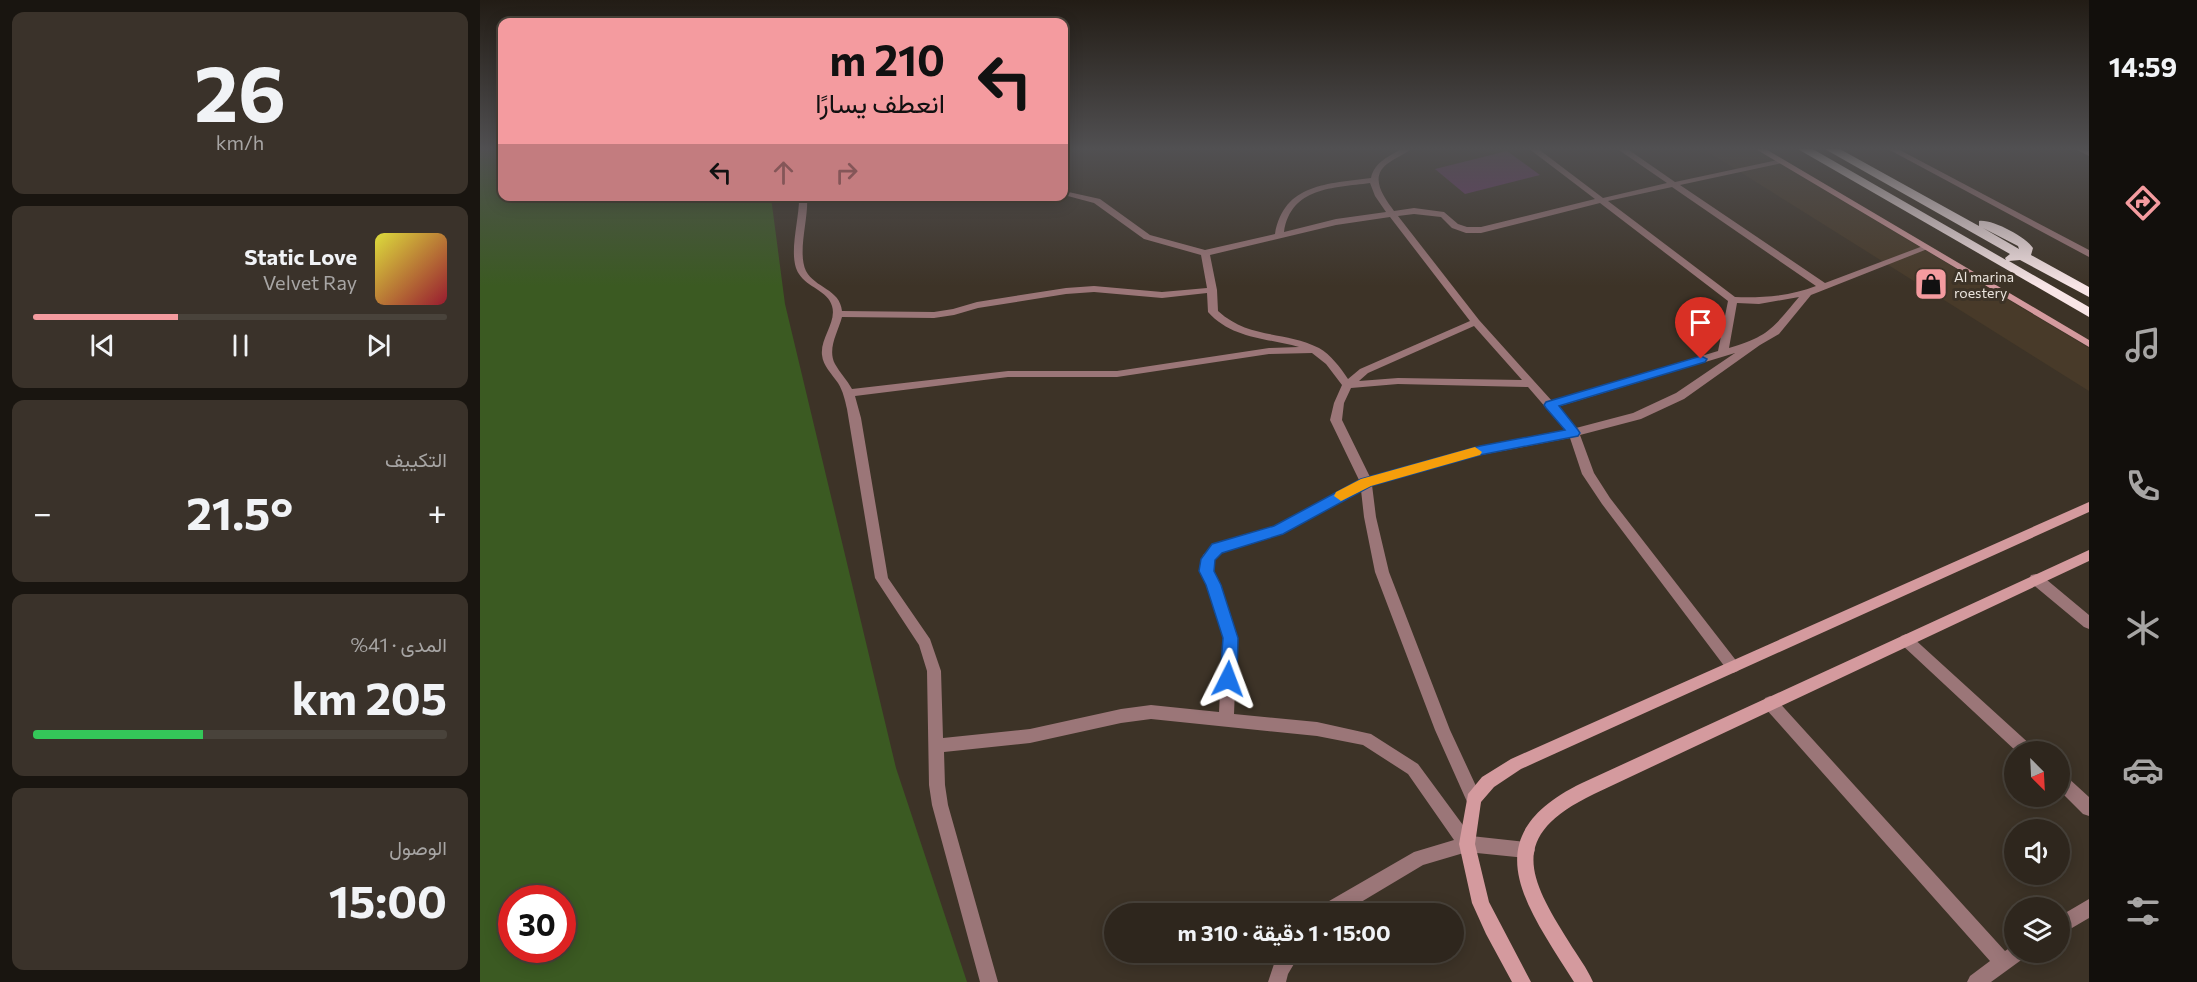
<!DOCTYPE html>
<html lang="ar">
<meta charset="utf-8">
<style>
:root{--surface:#2e261d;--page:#3a322a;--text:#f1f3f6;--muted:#a7a5a4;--line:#49433b;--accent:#f49b9f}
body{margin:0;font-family:Commissioner,Vazirmatn,sans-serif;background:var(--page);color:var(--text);direction:rtl;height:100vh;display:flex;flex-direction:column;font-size:22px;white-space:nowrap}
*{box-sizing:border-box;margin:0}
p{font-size:20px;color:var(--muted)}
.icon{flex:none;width:33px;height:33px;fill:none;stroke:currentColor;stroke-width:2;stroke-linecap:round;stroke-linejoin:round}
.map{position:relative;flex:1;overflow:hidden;direction:ltr}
.details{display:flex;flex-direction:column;gap:12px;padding:12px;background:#191510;width:480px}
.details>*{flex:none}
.hud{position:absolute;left:18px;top:18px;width:570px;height:183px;border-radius:12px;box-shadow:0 3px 15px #0003,0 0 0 2px var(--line);direction:rtl;background:#f49b9f;color:#111;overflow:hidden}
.needle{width:39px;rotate:156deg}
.buttons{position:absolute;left:1524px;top:741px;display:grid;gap:12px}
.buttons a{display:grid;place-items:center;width:66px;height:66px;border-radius:50%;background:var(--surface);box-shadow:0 3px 15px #0003,0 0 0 2px var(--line);font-size:30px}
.speed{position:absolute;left:18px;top:885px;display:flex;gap:12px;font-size:30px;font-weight:700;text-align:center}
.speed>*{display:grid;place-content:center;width:78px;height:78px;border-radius:50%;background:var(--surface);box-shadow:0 3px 15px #0003,0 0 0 2px var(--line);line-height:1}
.speed .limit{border:9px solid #d22;background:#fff;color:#111}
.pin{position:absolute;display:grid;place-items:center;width:51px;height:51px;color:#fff;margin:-62px -26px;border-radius:50% 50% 50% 0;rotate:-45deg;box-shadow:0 0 6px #0007}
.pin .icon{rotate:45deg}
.me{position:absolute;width:66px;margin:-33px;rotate:3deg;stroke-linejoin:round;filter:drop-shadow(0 0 4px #0008)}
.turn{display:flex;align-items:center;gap:21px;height:126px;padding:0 24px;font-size:27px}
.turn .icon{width:78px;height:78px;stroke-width:2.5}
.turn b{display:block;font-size:42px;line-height:51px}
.lanes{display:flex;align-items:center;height:57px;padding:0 24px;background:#0003;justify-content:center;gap:30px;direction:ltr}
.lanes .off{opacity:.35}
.big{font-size:45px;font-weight:700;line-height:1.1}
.details .widget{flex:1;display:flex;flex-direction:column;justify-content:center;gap:9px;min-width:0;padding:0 21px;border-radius:12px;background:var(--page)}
.details .dial{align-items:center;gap:0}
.dial b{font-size:78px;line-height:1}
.song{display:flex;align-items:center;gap:18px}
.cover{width:72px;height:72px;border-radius:9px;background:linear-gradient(135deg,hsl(60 70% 55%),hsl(350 70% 35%))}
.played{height:6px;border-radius:3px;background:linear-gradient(90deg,var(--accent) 35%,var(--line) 35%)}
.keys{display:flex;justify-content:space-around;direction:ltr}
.heat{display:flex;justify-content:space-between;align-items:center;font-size:33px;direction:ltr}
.charge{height:9px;border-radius:4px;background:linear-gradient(90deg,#34c759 41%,var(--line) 0)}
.trip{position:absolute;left:624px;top:903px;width:360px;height:60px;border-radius:30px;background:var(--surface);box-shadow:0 3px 15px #0003,0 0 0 2px var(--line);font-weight:700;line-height:60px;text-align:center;direction:rtl}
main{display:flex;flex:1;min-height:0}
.tabs{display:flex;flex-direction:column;width:108px;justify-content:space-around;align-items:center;background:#120f0c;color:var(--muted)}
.tabs .icon{width:42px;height:42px}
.tabs .selected{color:var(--accent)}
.tabs b{font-size:27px;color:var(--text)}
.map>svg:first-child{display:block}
</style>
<main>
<nav class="tabs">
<b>14:59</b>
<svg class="icon selected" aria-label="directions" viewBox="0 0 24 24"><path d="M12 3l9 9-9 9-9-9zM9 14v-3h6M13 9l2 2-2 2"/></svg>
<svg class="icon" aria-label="music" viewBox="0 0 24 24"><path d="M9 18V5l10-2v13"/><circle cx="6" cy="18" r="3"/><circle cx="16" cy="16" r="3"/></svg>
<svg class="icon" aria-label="phone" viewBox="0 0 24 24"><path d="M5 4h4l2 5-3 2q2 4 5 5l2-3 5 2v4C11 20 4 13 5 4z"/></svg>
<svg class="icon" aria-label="climate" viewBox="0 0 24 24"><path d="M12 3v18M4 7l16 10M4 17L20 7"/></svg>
<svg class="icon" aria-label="car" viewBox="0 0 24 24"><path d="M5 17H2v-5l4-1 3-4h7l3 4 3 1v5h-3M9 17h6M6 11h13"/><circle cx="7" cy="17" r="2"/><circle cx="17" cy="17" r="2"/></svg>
<svg class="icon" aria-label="filters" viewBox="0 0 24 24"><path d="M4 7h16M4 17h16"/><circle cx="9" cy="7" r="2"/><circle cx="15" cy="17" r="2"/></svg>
</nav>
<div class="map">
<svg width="1609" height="982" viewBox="0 0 1609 982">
<rect width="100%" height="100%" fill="#3d3327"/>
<path fill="#483a29" d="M1222,148H1274L1609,348V391Z"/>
<path fill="#3b5a22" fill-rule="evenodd" d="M0,148H22V196L291,197L305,304L416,768L487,982H0ZM32,898H82V950H32Z"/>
<path fill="#6c386c" d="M1027,151L1060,175L985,194L955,169Z"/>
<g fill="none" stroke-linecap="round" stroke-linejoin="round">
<path fill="#9b7678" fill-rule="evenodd" d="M923,148H933C925,154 915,158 907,164C889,178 904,197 914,211L934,208L964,212L978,224L987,227H1001L1115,199L1048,148H1057L1123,198L1187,183L1136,148H1146L1195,182L1302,159V163L1200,185L1345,283L1443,246H1449L1450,248L1331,295L1299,334L1280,345L1204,399L1161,419L1100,435L1114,473L1130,498L1258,663L1260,667L1258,671L1253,673L1248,671L1122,504L1102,474L1090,438L1001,455L892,485L896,517L909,572L970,730L1002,799L1000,804L994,807L988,804L955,730L895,572L884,517L881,490L802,534L741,552L734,560V571L741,585L757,638L754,714L837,722L891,734L938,764L991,836L1047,842L1053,844L1055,850L1053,856L1047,858L987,852L943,865L861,914H835L837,908L934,852L974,840L928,774L883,745L837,736L671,719L641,723L550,743L464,752L465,785L468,805L518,982H500L452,805L449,785L447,671L439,645L395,578L367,409C365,400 363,391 358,383C352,374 343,366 342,355C340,338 357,322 352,306C348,291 327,287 319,274C307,256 320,219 319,196H327C329,218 317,252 326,271C335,288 360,289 362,311L454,312L473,309L497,302L586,288L614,286L682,292L727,288L721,255L664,239L614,203L584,195V191L620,199L670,235L725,250L795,234C804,183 848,184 891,178C894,162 910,156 923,148ZM890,183L895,196L906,212L856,219L804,232C811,187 853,188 890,183ZM1192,187L1336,286C1311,296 1282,298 1255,297L1128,201ZM1120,203L1248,301L1238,351L1072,401L999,320L918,216L934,214L961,217L972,228L986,233H1001ZM910,217L990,321L880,369L868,379C860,367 851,355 839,348C804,330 770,340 738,311L737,290L730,255L856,225ZM614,292L682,298L727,293L728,312C752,339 787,338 819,347L789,348L637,371H528L372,389C367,380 360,373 355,364C347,349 358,332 362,317L454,318L474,315L498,308L586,294ZM1319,297C1293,328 1289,336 1249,348L1257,303L1279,304ZM994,326L1042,380L918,378L879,381L888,373ZM832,353L846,364L862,385L854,403L850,420L879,480L794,527L733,545L723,555L720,571L727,585L743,638L739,712L671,705L641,709L550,729L463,738L461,671L450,639L408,578L381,418L375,396L528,377H637L789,354ZM1255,353L1196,393L1153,413L1096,428L1077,407ZM918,384L1048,387L1086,431L1001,447L890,477L862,420L864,403L871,388Z
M1406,148H1416L1609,250V257Z
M1593,148H1604L1609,151V156Z
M1556,574L1561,575L1609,615V629L1604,627L1551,583L1549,579L1551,575Z
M1426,634L1431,636L1553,747L1555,752H1537L1421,644L1419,640L1421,636Z
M1290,696L1295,698L1525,951L1534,945V952H1547L1544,958L1511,982H1487L1490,976L1510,961L1285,708L1283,703L1285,698Z
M1580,774L1586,776L1609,797V816L1603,814L1580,791Z
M1609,899V918L1580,935V916Z
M801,952H821L808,974L806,982H788L794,964Z"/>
<path fill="#d49a9e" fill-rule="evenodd" d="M1274,148H1284L1609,340V347Z
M1609,502V512L1041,769L1014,787L1001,802L995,844L1009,902L1051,982H1032L1006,934L992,903L979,844L988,794L1002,777L1031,759Z
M1609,550V561L1114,794C1029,835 1046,874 1089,942C1097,955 1107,968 1113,982H1094C1046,905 991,837 1102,783Z"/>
<path fill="#f8e5e6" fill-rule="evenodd" d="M1316,148H1331L1526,260L1525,258L1530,254L1343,148H1358L1499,226V221C1512,219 1546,237 1553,248L1551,255L1609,287V297L1540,260L1529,261L1609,307V317ZM1503,228L1538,246L1539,249Z"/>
</g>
<linearGradient id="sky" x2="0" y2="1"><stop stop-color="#221c15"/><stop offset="0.52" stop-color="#515052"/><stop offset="1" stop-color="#515052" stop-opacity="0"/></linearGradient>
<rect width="1609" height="286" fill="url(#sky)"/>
<path fill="#1a73e8" stroke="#114b97" stroke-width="1.5" d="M1221,356L1227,359L1225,362L1079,406L1098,430L1100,433L1098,436L1000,455L891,486L803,534L742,553L735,560L734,571L741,585L758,638L757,679L754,684L748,686L743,684L740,679L743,638L726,585L719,571L721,559L732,544L794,526L881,479L1000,446L1085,430L1066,408L1064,405L1066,402Z"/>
<path fill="#f59e0b" d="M995,447L1002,452L1000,455L891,486L861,501L854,496L856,492L881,479Z"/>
<defs>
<g id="shop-square" transform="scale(1.725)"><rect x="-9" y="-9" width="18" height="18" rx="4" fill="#f49b9f" stroke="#3d3327"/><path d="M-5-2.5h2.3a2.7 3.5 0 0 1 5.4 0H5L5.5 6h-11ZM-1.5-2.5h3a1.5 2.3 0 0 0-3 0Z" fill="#111"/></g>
</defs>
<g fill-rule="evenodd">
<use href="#shop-square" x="1451" y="284"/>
</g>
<g text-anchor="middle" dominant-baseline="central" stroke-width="6" stroke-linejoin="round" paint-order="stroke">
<g font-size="14" fill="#eae4dd" stroke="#3d3327" text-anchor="start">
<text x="1474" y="276">Al marina<tspan x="1474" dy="16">roestery</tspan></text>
</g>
</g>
</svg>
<div class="buttons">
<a><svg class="needle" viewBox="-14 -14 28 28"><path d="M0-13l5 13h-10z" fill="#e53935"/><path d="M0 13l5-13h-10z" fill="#a7a5a4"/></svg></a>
<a><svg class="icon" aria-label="sound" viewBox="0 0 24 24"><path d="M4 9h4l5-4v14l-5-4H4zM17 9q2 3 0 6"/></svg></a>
<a><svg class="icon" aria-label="layers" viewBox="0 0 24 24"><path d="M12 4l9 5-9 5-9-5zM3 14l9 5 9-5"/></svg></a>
</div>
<div class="speed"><div class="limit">30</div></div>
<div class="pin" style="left:1221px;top:359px;background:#d93025"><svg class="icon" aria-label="arrive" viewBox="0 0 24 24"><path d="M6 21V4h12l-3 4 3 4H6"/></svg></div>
<svg class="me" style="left:748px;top:679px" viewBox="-20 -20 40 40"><path d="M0-17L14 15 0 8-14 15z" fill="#1a73e8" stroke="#fff" stroke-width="4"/></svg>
<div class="trip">15:00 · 1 دقيقة · 310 m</div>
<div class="hud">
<div class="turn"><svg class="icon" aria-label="left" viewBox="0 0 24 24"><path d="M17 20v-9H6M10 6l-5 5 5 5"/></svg><div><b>210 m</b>انعطف يسارًا</div></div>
<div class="lanes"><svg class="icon" aria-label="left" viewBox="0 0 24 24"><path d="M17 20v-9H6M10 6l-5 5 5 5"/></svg><svg class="icon off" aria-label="ahead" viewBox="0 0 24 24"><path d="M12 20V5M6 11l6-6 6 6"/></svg><svg class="icon off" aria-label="right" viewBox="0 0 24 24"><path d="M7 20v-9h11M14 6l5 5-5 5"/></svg></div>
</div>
</div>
<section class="details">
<div class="widget dial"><b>26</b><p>km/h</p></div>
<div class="widget">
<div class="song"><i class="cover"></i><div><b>Static Love</b><p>Velvet Ray</p></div></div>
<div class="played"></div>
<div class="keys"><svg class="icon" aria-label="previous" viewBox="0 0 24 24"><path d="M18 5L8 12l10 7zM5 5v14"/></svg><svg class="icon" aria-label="pause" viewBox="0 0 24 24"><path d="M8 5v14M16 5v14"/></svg><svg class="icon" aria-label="next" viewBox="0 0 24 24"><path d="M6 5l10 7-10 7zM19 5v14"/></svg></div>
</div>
<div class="widget"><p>التكييف</p>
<div class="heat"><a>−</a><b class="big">21.5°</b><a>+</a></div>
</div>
<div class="widget"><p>المدى · 41%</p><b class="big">205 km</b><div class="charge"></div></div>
<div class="widget"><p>الوصول</p><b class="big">15:00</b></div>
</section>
</main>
